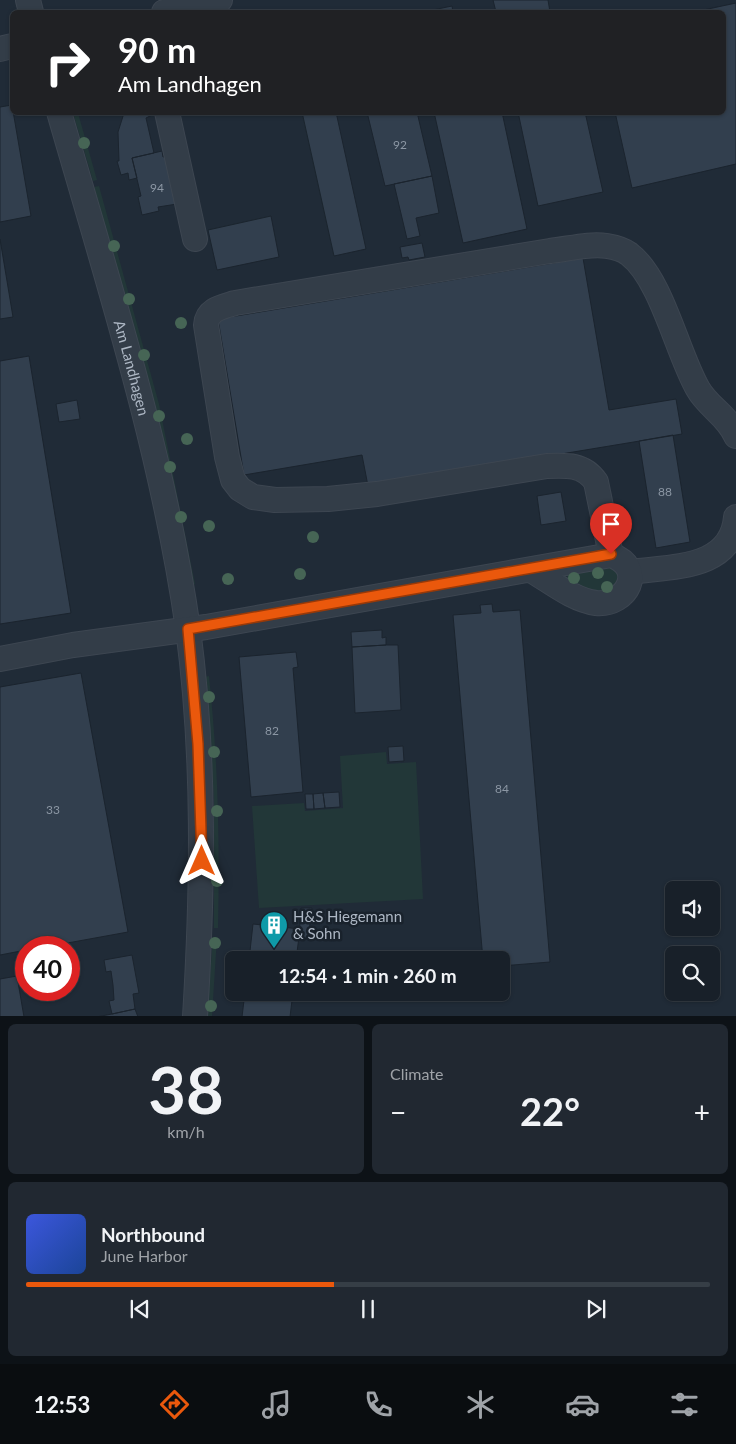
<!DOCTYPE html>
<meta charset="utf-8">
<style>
:root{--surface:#182029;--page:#212831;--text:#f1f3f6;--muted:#9fa3a8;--line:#363e46;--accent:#ea580c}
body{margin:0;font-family:Lato,sans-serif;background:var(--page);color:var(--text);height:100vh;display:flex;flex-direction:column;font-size:19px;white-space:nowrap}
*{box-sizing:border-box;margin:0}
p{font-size:16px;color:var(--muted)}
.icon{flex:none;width:28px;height:28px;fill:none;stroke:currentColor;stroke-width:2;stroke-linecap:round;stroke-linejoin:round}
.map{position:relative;height:1016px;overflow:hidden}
.panel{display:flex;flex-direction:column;gap:8px;padding:8px;background:#0d1217;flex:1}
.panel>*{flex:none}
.guide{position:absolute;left:10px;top:10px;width:716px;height:105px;border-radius:8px;box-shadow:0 1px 4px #0004,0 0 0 1px var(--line);background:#202124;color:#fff;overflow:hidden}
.tools{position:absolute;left:665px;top:881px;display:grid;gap:10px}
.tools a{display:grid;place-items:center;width:55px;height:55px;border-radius:8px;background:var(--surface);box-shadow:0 1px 4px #0004,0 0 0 1px var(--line);font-size:25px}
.speed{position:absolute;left:15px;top:936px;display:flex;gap:10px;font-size:25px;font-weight:700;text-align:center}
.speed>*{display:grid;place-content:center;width:65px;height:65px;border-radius:50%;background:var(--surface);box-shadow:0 1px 4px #0004,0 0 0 1px var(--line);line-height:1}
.speed .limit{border:8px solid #d22;background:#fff;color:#111}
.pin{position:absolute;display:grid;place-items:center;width:42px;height:42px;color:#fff;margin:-51px -21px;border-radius:50% 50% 50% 0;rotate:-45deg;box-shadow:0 0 5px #0007}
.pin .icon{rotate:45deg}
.me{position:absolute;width:55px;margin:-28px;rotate:0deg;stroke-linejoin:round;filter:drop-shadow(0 0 4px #0008)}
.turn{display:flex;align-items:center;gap:18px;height:105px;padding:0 25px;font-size:22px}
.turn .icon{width:65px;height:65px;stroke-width:2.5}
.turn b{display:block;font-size:35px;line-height:42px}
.big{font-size:38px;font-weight:700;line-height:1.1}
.panel .card{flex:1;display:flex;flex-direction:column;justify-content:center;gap:8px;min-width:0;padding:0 18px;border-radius:8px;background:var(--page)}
.panel .dial{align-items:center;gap:0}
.dial b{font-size:65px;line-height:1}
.song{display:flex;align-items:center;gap:15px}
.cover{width:60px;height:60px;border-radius:8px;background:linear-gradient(135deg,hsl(230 70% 55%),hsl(220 70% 35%))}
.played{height:5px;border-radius:2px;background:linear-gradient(90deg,var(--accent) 45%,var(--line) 45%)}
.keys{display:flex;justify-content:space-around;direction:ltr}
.heat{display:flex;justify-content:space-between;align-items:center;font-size:28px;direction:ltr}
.panel .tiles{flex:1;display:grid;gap:8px;grid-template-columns:1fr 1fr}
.card:last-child{grid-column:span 2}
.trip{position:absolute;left:225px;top:951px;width:285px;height:50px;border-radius:8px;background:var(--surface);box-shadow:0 1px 4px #0004,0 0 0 1px var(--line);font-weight:700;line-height:50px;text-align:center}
.dock{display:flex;height:80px;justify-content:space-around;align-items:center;background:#0a0d10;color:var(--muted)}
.dock .icon{width:35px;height:35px}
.dock .active{color:var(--accent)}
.dock b{font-size:22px;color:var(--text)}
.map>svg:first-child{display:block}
</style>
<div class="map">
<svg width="736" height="1017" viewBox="0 0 736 1017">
<rect width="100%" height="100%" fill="#202b37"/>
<path fill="#223738" d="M73,113H78L97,180L93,181Z
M99,186L159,404L195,584L191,585L149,385L94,187Z
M606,566L616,570C621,581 613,586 606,594L584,590L567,578V575Z
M209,676C218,760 220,843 218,928H214V800L204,677Z
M386,752L387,764L416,762L423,899L259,908L252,806L304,803L305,811L343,808L340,756Z
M213,937H217L212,1016H207Z"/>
<path fill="#323f4e" stroke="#1b242e" d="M493,0H548L550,12H496Z
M736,3V164L632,188L615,112H724V12H694Z
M452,6L453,12H423Z
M12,105L31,216L0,222V107Z
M302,112H336L366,249L334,256Z
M367,112H417L432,176L385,186Z
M434,112H502L527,229L463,243Z
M518,112H585L603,192L538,206Z
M124,113H156L146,118L154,153L132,158L137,178L129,180L128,173L121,175L117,161H119L118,132Z
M162,151L163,157L170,156L177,204L158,207L159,211L142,215L138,197L141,196L132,158Z
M432,176L439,213L416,218L420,236L407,239L394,184Z
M271,216L279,257L217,270L208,230Z
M0,239L13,317L0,319Z
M422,243L425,257L409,260L408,257L402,258L400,247Z
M583,258L609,410L676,399L682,434L368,486L362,455L244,475L218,319Z
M29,356L71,613L0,624V361Z
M77,400L80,419L59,422L56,404Z
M673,435L690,542L656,548L639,441Z
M561,492L566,521L541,525L537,496Z
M492,604L493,612L520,610L550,962L501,966V960H483L453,615L481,613L480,605Z
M382,630V638L386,637V645L352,647L351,632Z
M386,645H398L401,710L355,713L352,647Z
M296,652L298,667L293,668L303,792L251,797L239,657Z
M81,673L128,932L40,948H26V950L0,955V687Z
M403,746L404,761L389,762L388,747Z
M339,792L340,807L325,808L323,793Z
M323,793L325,808L314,809L313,794Z
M305,794H313L314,809H306Z
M301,908H312L308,939L299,938Z
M253,924L300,929L296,960H249Z
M132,955L139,993L133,994L135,1009L112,1014L109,1001L114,1000L113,985L111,971L106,972L104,960Z
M17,976L24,1017H0V979Z
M245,992H293L290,1017H242Z
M135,1009L138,1017H96L112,1014Z"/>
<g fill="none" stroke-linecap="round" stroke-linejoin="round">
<g stroke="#3d4651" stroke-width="26">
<g id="minor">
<path d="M28,0L31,12"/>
<path d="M164,12L220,0"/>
<path d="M0,49L12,46"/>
<path id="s1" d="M59,112C108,282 163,453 188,629C205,757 203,887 195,1017"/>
<path d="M167,112L195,239"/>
<path d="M611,555L596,482C584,464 566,465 547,466L377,494L328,499L275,500L253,497L240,489L233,480L227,457L206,325C207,309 222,307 235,303L550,251C569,249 589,243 607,246C613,247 624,250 629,254C662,279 677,353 698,389C708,407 728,416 736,436"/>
<path d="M631,572C671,566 732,570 736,517"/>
<path d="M0,659L73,645L206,627L611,555C647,568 627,606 596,603C573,600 550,581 531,570"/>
</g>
</g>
<use href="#minor" stroke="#333d48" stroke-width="24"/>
</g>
<g fill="#466555">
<circle cx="84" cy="143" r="6"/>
<circle cx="114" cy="246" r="6"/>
<circle cx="129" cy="299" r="6"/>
<circle cx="181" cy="323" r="6"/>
<circle cx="144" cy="355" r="6"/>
<circle cx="159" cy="416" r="6"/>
<circle cx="187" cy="439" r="6"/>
<circle cx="170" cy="467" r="6"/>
<circle cx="181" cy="517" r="6"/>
<circle cx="209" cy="526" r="6"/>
<circle cx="313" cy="537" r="6"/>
<circle cx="598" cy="573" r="6"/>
<circle cx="300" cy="574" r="6"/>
<circle cx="574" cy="578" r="6"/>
<circle cx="228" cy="579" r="6"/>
<circle cx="607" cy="587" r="6"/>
<circle cx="209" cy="697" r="6"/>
<circle cx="214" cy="752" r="6"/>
<circle cx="217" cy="811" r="6"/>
<circle cx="217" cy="881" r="6"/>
<circle cx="215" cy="943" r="6"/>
<circle cx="211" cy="1006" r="6"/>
</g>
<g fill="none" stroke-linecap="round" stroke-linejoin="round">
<g stroke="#983908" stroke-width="12">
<path id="route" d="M202,861L198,744L188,629L611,554"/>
</g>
<use href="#route" stroke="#ea580c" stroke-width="9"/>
</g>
<defs>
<g id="building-pin" transform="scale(1.4375)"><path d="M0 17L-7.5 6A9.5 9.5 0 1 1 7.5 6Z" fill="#0f9aa8" stroke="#19222c"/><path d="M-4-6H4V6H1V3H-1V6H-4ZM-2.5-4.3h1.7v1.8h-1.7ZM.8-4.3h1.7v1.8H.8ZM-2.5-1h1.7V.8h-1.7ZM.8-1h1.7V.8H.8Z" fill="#fff"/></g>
</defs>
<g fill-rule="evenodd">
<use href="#building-pin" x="274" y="925"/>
</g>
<g text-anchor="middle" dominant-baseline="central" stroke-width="5" stroke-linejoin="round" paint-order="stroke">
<g font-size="12" fill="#8c97a4">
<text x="400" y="144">92</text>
<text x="157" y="187">94</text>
<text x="665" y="491">88</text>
<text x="272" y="730">82</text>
<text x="502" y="788">84</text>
<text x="53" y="809">33</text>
</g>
<g font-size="15" fill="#adb7c4" stroke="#19222c">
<text stroke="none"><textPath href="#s1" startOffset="266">Am Landhagen</textPath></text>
</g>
<g font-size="15" fill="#adb7c4" stroke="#19222c" text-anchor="start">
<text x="293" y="916">H&amp;S Hiegemann<tspan x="293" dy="17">&amp; Sohn</tspan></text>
</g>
</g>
</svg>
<div class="tools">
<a><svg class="icon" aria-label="sound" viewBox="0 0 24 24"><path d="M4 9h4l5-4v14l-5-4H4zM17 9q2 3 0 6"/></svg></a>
<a><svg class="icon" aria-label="search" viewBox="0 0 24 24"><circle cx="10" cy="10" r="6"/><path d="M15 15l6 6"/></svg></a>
</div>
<div class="speed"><div class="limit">40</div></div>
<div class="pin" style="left:611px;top:554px;background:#d93025"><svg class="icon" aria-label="arrive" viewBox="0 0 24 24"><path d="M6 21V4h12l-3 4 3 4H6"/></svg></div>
<svg class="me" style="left:202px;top:861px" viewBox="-20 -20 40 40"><path d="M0-17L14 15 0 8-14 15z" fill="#ea580c" stroke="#fff" stroke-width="4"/></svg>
<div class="trip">12:54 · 1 min · 260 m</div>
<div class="guide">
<div class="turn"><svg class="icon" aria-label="right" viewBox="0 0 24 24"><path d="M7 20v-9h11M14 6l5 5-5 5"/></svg><div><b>90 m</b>Am Landhagen</div></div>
</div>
</div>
<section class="panel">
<div class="tiles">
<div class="card dial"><b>38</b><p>km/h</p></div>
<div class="card"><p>Climate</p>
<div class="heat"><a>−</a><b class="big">22°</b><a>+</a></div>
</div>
<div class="card">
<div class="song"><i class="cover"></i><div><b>Northbound</b><p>June Harbor</p></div></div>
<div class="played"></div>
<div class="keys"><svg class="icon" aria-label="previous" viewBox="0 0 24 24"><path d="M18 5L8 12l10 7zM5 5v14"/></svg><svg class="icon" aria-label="pause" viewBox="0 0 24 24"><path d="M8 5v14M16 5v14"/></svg><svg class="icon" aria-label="next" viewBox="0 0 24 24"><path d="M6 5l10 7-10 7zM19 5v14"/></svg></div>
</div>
</div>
</section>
<nav class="dock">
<b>12:53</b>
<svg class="icon active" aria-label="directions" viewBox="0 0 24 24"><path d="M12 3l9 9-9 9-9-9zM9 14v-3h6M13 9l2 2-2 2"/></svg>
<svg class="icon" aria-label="music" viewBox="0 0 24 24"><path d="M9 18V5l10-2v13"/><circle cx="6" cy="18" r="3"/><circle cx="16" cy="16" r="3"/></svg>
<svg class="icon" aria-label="phone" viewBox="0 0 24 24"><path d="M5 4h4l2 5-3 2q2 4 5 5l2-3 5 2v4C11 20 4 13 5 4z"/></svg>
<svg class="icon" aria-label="climate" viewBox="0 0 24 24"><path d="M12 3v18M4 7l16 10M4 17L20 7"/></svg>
<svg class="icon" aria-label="car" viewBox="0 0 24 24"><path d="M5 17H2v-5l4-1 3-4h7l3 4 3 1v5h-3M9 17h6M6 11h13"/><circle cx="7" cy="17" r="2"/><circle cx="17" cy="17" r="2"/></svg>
<svg class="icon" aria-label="filters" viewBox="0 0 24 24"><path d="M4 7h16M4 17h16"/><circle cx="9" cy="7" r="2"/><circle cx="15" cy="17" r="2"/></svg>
</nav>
